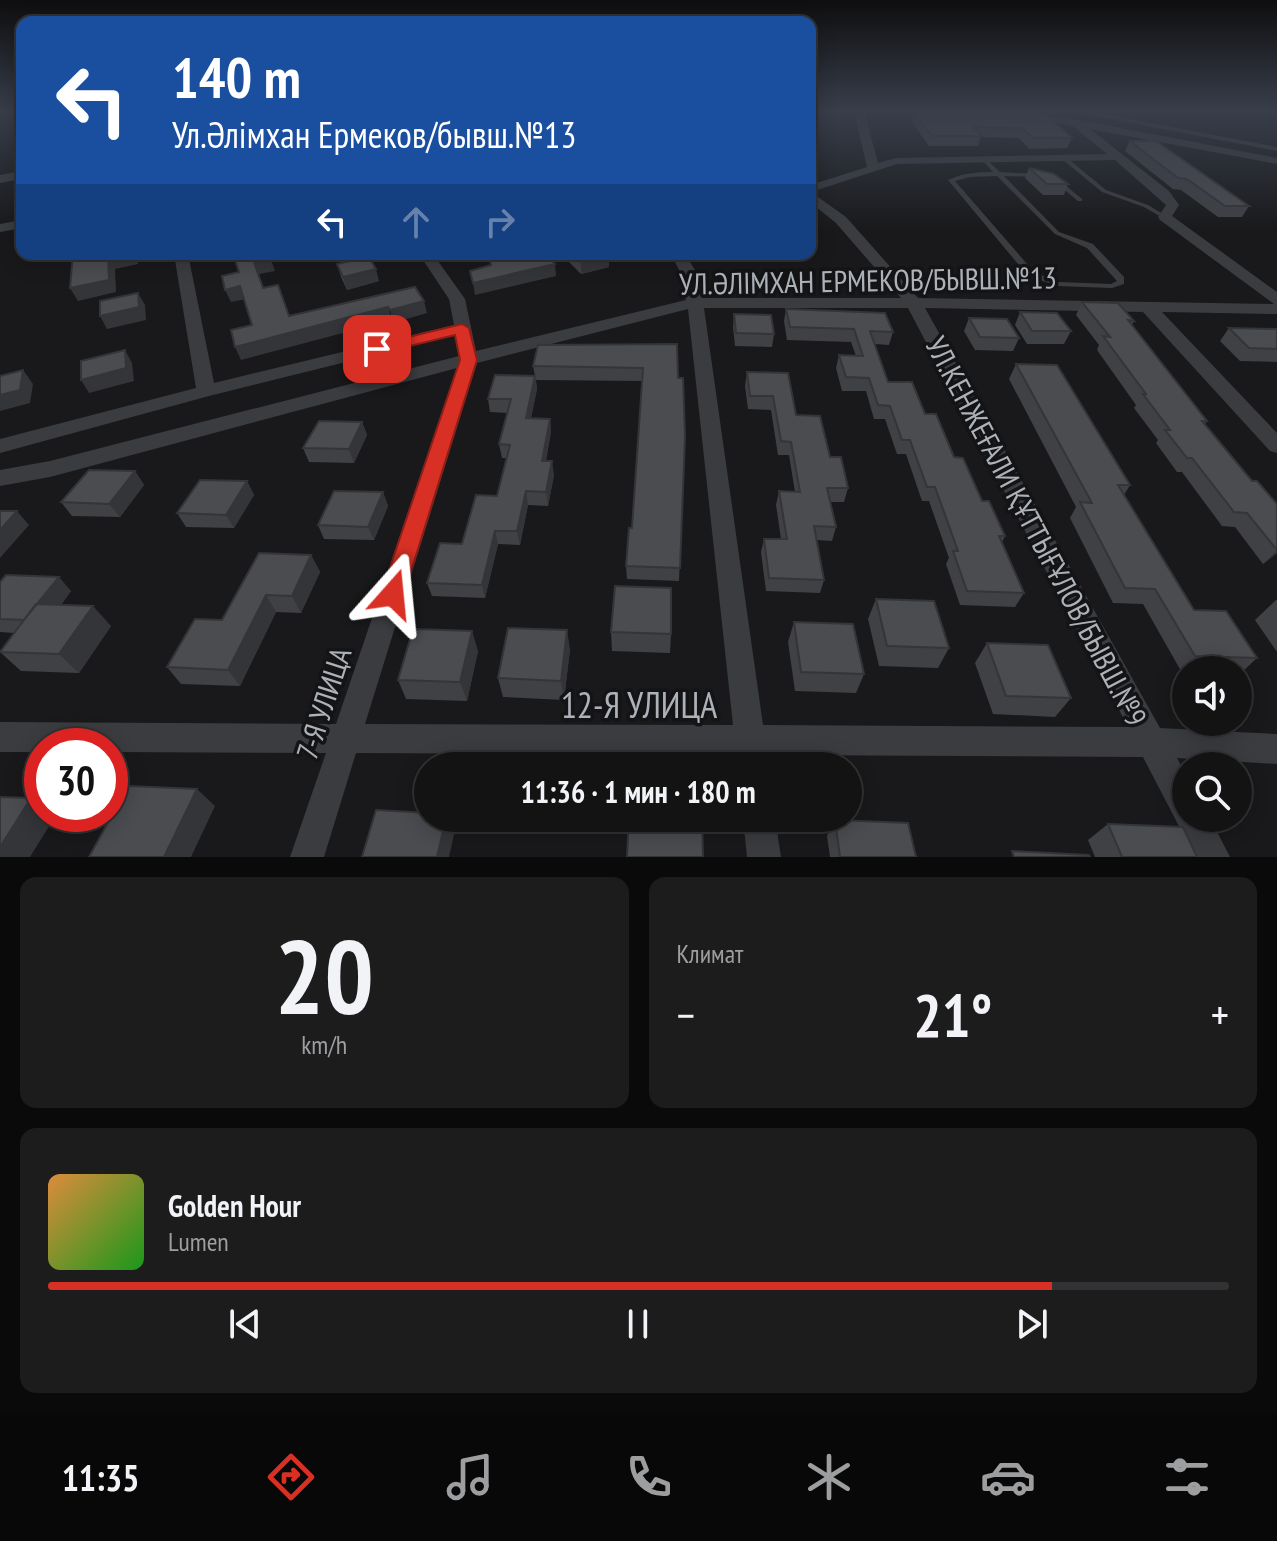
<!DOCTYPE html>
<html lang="ru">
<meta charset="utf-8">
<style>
:root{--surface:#131314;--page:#1c1c1d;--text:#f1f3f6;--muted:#9d9ea0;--line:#323234;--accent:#d93025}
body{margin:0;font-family:"PT Sans Narrow",sans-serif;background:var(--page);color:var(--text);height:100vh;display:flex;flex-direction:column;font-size:30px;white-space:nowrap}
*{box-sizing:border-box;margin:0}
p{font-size:26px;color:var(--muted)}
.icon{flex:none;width:44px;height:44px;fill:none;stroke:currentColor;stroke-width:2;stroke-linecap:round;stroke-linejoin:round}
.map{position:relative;height:857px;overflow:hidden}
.drawer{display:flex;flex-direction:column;gap:20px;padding:20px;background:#0a0a0b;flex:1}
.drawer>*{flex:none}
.banner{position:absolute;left:16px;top:16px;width:800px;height:244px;border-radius:16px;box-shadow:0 4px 20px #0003,0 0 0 2px var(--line);background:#1a4fa0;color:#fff;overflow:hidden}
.controls{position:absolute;left:1172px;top:656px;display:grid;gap:16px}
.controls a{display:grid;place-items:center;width:80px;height:80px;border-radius:50%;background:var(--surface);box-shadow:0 4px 20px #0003,0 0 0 2px var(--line);font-size:40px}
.speed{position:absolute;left:24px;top:728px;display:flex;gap:16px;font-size:40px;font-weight:700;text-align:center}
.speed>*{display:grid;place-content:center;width:104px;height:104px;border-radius:50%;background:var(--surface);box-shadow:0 4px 20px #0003,0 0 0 2px var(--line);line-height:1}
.speed .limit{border:12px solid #d22;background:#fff;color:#111}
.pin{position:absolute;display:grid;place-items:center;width:68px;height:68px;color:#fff;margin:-34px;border-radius:16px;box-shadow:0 4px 12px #0006}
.me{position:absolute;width:88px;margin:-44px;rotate:18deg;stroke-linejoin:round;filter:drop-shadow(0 0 6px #0008)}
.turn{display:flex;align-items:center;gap:28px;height:168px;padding:0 24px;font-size:36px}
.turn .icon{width:104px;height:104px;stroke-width:2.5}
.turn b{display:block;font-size:56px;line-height:68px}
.lanes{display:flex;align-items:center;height:76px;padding:0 24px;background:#0003;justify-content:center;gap:40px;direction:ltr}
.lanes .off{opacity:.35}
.big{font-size:60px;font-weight:700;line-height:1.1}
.drawer .card{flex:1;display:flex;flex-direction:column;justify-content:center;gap:12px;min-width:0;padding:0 28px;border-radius:16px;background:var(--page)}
.drawer .dial{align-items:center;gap:0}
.dial b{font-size:104px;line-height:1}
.song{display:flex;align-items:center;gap:24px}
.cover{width:96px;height:96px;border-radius:12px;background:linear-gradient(135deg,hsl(30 70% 55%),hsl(120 70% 35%))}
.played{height:8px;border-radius:4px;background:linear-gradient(90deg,var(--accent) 85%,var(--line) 85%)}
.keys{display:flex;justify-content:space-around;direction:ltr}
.heat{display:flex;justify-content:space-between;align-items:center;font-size:44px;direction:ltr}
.drawer .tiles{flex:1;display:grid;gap:20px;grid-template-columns:1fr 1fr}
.card:last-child{grid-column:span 2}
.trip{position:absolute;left:414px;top:752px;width:448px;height:80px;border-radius:40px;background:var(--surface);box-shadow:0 4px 20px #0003,0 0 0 2px var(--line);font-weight:700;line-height:80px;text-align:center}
.dock{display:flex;height:128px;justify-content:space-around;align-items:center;background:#080808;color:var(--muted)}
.dock .icon{width:56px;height:56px}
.dock .on{color:var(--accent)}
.dock b{font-size:36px;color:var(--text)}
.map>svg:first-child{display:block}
</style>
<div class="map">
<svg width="1277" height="857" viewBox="0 0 1277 857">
<rect width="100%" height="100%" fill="#19191b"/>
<path fill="#353f44" d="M1069,111H1088L1277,147V151Z"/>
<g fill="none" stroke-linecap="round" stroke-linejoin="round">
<path stroke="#414346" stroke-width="2" stroke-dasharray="2 3" stroke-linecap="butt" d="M0,116L11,111"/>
<path fill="#3a3c3f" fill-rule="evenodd" d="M984,157L1000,172L1039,174L1040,175L1037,177L1004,176L1059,232L1093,244L1124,277V284L1112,288L1057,286L1028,276L948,180C962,173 978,172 993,172L981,159ZM997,176L1055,234L1087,248L1117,281L1111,284L1058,282L1034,272L955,181L970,177Z
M1062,157H1066L1106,190L1148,205L1168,217L1163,218L1144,207L1102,192L1062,159Z
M1054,179H1058L1082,199V201H1078L1054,181Z"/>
<path fill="#3a3c3f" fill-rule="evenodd" d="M854,111H864L878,163L896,158L1107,154L1073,126L1004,111L1074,119L1277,158V164L1090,129L1169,191L1179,205L1172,216L1277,292V314L1162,312L1277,433V453L1270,451L1143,312L925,308L1160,728L1277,734V764L1177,758L1186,775V818H1210L1230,857H1195L1143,757L767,755L768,766H738L737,755L356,753L324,857H290L326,753L110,752V746H42V752H0V722L336,724L457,368L50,477L0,486V470L50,461L459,356L455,335L209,396L0,453V439L196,388L174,254H188L214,383L454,325L449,299L419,254H433L465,299L476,351L686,300L679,270L671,254H685L695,270L702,298H901L836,223L810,202V185L867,167ZM1115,160L1166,205L1158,217L1160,220L1274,304L918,298L846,217L811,192L897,164ZM704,308H908L1128,727L763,725ZM688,309L733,725L365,724L477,363Z
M22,171V179L0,183V175Z
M22,220V228L0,232V224Z
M743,818H775L781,857H747Z"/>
</g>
<path fill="#404145" d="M930,111H1005L1007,113L1072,138L1067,148L1029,149L1019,138L981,137L978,146H929L912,122L914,112H931Z
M1130,141L1249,206L1242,217H1218L1181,190L1173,189L1125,151Z
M1029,168L1068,184L1064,195H1043L1025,178Z
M568,254H608L609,267L581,274L569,262Z
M337,264L379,281L347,290L341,277Z
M1082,302L1134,321L1132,325L1207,421L1205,424L1252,481L1277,504V553L1263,564L1235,527L1222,526L1182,472H1177L1156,443L1158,440L1134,408L1136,405L1097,350L1099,345L1076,315Z
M786,309L893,332L889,345L875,344L888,382L925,414L1005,536L1002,542L1024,593L1015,607L960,605L946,564L949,558L929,501H922L906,454H897L885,419H874L866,391H842L836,368L839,355L856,356L851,342L787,340L784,321Z
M1020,312L1071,331L1064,344H1027L1015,325Z
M734,314L774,334L772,347L735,346L733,327Z
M969,318L1019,338L1013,351L975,350L964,331Z
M1229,328L1277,329V362L1240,361L1220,341Z
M677,344L678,378L685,436L679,581L627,579L626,566L632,528L642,381L536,380L537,389L531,418L550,419L551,432L546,461L554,475L548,506L528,505L520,545L498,544L485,598L432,596L427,583L462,544L497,496L506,458H502L499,444L508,413L490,412L488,399L535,376L533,366Z
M1016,364L1130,485L1124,495L1194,610L1257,658L1241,673H1238V670L1181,671L1143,604L1113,603L1070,518L1076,507L1009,379Z
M747,372L796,415L830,457L848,488L844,502H830L836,527L832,541L816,540L824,580L820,593L766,591L761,552L764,539H781L776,505L779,491L795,492L789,455H778L771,410L748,409L745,386Z
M362,422L367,435L354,463L309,462L303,448Z
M135,471L144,485L120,517L72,516L61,502Z
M247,481L254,495L234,528L186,527L177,513Z
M383,492L388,506L374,540L324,539L318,525Z
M311,555L320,572L301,613L276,612L240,686L181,684L167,667L222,620Z
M0,582L71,591L61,605L111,626L79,673L21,671L0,652L14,633L0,632Z
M876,599L949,648L938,668L879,666L868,619Z
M1276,600H1277V652L1255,620Z
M794,622L864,674L856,693L795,691L788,642Z
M611,632L671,634L670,653L612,651Z
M987,643L1071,698L1055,717L993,714L975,663Z
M570,649L564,700L503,697L498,678Z
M478,651L467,701L406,699L398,680Z
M835,820L916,857H830L827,836Z
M1108,824L1197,857H1095L1088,840Z"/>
<path fill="#343538" d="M121,254H138V264L115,269L116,292L78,301L70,288L108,257Z
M269,254L275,271L259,274L268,301L254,262Z
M460,254H482V256L461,261Z
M609,255V267L581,274V262Z
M555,264L556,276L475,295L473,283Z
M376,269L379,281L347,290L343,277Z
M240,286L246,299L231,302L225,290Z
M138,293L145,305L146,320L107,329L100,316Z
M424,301L427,313L393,323L390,310Z
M388,307L392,320L241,360L235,347Z
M125,350L132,363L134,381L89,393L81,380Z
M23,370L33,384L30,403L0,411V395Z
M535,376L537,389L528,431L526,418Z
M550,419L551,432L543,474L542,461Z
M362,422L367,435L354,463L349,449Z
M552,461L554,475L548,506L546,492Z
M135,471L144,485L120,517L109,504Z
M247,481L254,495L234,528L226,515Z
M526,491L528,505L520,545L517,531Z
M383,492L388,506L374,540L368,527Z
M17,511L29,525L0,558V530Z
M495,531L498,544L485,598L482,585Z
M1277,550V553L1263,564Z
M311,555L320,572L301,613L292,596Z
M59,577L71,591L39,634L25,620Z
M266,595L276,612L240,686L228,670Z
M93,606L111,626L79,673L59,654Z
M567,630L570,649L564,700L561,681Z
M472,631L478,651L467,701L460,682Z
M197,789L215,806L191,857H164Z
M31,798L42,805V814L56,815L30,857H0V847Z
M446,818H449L455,830L449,857H437Z"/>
<path fill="#4b4c50" stroke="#343538" stroke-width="2" d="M940,111H1005L1007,113H1044L1072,138H1033L1022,128L974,127L982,136H932L914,112L942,113Z
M1130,141H1156L1249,206H1225L1187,179L1178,178Z
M1029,168L1054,174L1068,184H1047Z
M73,254H121L108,257L109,280L70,288Z
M233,254H269L270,258L254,262L263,288L278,285L289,316L415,287L424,301L390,310L388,307L235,347L231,330L252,325L240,286L225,290L222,276L239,272Z
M488,254H498L505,261L534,254H546L555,264L473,283L470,271L491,265Z
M572,254H608L609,255L581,262Z
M369,257L376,269L343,277L337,264Z
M138,293L139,307L100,316V301Z
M1082,302L1118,303L1134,321L1128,320L1207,421H1202L1252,481H1257L1277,504V550L1247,513L1234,512L1192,458H1187L1165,430H1170L1143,394H1146L1103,336L1110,337Z
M786,309L885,313L893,332L870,331L888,382H912L925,414H936L954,457L963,458L982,501H989L1005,536H999L1024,593L967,591L953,551H958L935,487H927L910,440H902L890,406L878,405L869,378L846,377L839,355L863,356L854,329L790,327Z
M1020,312L1057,313L1071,331H1032Z
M734,314L771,315L774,334L736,333Z
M969,318L1007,319L1019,338L980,337Z
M1229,328L1277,329V349L1249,348Z
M677,344L678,378H683L685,436L680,568L626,566L629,528H632L643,368L533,366L538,345Z
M125,350L126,368L81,380V361Z
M1016,364L1057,365L1130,485H1118L1194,610L1226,611L1257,658L1195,656L1155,589L1125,588L1080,502L1092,503Z
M23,370L20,390L0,395V376Z
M747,372L788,373L796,415L820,416L830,457H841L848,488H827L836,527L814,526L824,580L769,578L764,539H787L779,491L800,492L791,442L781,441L773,396H750Z
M495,375L535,376L526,418L550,419L542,461H552L546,492L526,491L517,531H495L482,585L427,583L440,543L462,544L476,495L497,496L510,445L499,444L511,399H488Z
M319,421L362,422L349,449L303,448Z
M89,470L135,471L109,504L61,502Z
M200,480L247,481L226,515L177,513Z
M334,491L383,492L368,527L318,525Z
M0,511H17L0,530Z
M259,553L311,555L292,596L266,595L228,670L167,667L195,619L222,620Z
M6,575L59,577L24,620L0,619V582Z
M615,586L671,588V634L611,632Z
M876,599L934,601L949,648L887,646Z
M36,604L93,606L59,654L0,652Z
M794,622L853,624L864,674L801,672Z
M508,628L567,630L561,681L498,678Z
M413,629L472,631L460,682L398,680Z
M987,643L1048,645L1071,698L1006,696Z
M128,786L197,789L164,857H89Z
M0,797L31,798L0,847Z
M376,810L428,813V818H446L437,857H362Z
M629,818H702L703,857H627Z
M835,820L908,823L916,857H840Z
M1108,824L1183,827L1197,857H1122Z
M1012,851L1089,855L1090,857H1014Z"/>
<linearGradient id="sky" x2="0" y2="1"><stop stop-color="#0e0e0f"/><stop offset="0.48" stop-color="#383e4a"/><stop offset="1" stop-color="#383e4a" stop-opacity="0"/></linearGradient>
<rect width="1277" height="231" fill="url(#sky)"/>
<path fill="#d93025" stroke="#8d1f18" stroke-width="2" d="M462,324L469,328L477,360L404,594L401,600L393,603L385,600L381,594L460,360L455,335L377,354L369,349L371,346Z"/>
<g text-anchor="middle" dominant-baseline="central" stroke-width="7" stroke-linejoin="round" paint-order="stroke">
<g font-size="30" fill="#adb2b9" stroke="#141416">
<text transform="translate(868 280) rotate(-1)">УЛ.ӘЛІМХАН ЕРМЕКОВ/БЫВШ.№13</text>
<text transform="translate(1037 531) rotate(62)">УЛ.КЕНЖЕҒАЛИ ҚҰТТЫҒҰЛОВ/БЫВШ.№9</text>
<text transform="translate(323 703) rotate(-72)">7-Я УЛИЦА</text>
</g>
<g font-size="36" fill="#adb2b9" stroke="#141416">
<text x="639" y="704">12-Я УЛИЦА</text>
</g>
</g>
</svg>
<div class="controls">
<a><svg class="icon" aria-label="sound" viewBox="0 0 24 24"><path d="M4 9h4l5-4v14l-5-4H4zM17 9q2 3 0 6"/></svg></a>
<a><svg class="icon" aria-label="search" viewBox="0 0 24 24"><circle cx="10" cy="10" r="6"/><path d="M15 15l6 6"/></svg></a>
</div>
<div class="speed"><div class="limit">30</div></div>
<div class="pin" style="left:377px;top:349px;background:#d93025"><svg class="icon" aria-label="arrive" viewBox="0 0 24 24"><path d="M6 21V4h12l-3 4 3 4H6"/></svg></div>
<svg class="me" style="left:393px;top:594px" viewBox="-20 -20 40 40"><path d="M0-17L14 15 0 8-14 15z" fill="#d93025" stroke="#fff" stroke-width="4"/></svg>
<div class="trip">11:36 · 1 мин · 180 m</div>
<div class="banner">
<div class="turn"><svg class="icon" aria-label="left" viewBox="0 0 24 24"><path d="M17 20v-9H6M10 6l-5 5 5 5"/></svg><div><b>140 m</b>Ул.Әлімхан Ермеков/бывш.№13</div></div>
<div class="lanes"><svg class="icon" aria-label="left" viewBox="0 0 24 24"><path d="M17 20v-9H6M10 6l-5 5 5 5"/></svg><svg class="icon off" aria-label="ahead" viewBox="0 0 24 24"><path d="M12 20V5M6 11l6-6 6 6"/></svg><svg class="icon off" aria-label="right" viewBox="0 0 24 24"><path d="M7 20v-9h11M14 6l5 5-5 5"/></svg></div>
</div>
</div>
<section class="drawer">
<div class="tiles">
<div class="card dial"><b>20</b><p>km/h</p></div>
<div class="card"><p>Климат</p>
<div class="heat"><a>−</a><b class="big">21°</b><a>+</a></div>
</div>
<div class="card">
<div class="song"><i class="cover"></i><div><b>Golden Hour</b><p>Lumen</p></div></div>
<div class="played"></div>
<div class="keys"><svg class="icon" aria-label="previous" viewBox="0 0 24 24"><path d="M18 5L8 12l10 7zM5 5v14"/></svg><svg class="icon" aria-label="pause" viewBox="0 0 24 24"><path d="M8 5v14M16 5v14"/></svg><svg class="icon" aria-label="next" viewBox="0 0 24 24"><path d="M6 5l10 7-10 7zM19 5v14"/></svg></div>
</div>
</div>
</section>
<nav class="dock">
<b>11:35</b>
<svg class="icon on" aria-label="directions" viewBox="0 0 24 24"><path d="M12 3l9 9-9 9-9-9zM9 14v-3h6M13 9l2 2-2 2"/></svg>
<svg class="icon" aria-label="music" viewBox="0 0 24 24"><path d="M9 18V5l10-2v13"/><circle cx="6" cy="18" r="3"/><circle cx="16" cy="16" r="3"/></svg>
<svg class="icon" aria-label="phone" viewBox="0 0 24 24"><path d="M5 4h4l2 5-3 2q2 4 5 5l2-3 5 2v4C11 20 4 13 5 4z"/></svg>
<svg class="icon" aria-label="climate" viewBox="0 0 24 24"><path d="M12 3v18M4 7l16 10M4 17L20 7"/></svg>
<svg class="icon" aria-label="car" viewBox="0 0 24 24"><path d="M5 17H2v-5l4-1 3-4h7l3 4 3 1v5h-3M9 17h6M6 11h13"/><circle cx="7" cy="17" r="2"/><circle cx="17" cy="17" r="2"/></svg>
<svg class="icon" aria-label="filters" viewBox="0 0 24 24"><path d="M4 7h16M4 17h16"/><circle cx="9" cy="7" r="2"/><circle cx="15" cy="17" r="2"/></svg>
</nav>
